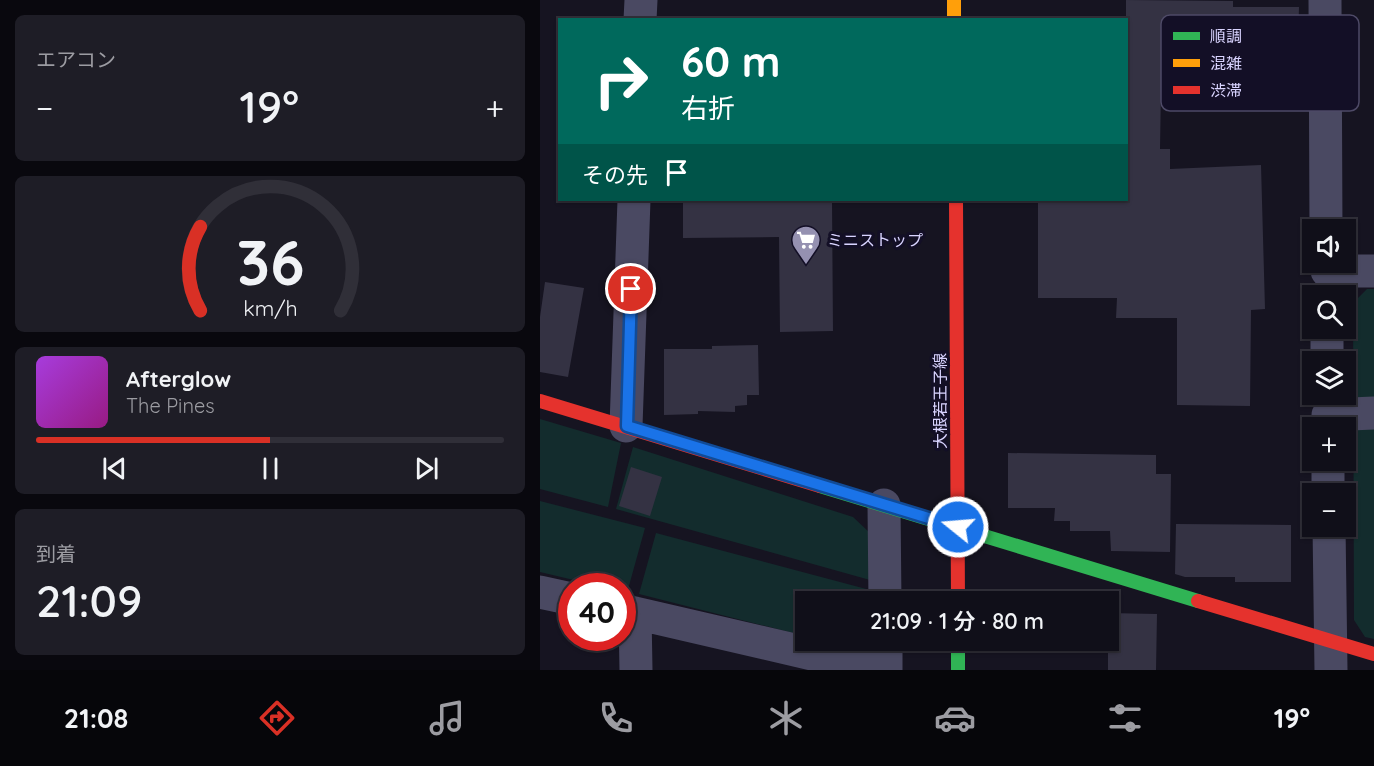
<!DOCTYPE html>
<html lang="ja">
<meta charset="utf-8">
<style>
:root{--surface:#100f19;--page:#1e1d26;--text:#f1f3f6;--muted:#9c9ca2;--line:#302f38;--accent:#d93025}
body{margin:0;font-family:Quicksand,"Noto Sans JP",sans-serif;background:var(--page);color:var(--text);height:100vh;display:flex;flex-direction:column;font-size:22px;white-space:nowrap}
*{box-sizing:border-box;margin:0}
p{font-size:20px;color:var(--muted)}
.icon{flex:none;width:33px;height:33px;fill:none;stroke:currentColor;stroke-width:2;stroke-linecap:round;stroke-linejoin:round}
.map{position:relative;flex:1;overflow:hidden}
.details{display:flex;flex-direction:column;gap:15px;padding:15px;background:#09080e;width:540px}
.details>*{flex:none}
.top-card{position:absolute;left:18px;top:18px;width:570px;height:183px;border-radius:0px;box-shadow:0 2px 4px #0004,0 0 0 2px var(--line);background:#00695c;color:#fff;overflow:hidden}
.tools{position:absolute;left:762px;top:219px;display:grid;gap:12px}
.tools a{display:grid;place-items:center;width:54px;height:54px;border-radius:0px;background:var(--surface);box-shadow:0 2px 4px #0004,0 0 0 2px var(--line);font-size:30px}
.speed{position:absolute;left:18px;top:573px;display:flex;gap:12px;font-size:30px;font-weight:700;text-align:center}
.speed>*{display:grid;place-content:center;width:78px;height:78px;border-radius:50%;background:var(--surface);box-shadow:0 2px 4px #0004,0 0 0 2px var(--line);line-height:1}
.speed .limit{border:9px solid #d22;background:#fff;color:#111}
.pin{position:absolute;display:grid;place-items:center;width:51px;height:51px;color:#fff;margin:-26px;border:3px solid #fff;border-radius:50%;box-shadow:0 2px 6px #0007}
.me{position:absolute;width:66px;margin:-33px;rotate:287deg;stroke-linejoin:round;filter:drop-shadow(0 0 4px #0008)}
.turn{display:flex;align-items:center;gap:21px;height:126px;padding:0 24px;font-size:27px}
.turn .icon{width:78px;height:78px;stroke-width:2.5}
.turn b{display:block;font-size:42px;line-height:51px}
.then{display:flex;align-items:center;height:57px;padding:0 24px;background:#0003;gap:12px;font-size:22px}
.big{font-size:45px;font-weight:600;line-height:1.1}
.details .card{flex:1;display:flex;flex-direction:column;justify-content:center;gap:9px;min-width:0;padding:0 21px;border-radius:9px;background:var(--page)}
.details .dial{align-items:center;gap:0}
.dial svg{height:156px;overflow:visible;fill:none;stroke:var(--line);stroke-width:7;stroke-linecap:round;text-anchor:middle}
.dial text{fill:var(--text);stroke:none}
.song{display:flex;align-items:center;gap:18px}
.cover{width:72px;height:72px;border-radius:9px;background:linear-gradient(135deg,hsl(280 70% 55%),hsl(310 70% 35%))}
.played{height:6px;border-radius:3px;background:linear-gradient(90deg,var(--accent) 50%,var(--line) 50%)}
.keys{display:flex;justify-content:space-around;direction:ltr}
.heat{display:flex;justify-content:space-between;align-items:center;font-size:33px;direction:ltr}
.trip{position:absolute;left:255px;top:591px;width:324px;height:60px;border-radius:0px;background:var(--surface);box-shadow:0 2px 4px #0004,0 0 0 2px var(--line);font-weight:600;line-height:60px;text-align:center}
.tab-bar{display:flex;height:96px;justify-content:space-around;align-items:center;background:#06060a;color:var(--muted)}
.tab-bar .icon{width:42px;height:42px}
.tab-bar .on{color:var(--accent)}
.tab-bar b{font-size:27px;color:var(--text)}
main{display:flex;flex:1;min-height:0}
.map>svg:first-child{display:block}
</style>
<main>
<section class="details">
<div class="card"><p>エアコン</p>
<div class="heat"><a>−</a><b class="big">19°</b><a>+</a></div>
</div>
<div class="card dial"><svg viewBox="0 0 100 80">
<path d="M14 69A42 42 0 1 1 86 69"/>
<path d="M14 69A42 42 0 0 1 14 26" stroke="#d93025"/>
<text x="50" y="56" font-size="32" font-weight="700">36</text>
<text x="50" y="72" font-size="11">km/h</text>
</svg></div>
<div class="card">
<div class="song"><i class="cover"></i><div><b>Afterglow</b><p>The Pines</p></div></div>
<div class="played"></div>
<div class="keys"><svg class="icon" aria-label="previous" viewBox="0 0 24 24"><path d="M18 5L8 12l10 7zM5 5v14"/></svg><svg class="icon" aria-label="pause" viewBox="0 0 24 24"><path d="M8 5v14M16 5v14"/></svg><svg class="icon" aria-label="next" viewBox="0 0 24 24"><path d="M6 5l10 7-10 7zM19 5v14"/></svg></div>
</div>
<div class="card"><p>到着</p><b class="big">21:09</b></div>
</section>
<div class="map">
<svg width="834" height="670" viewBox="0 0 834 670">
<rect width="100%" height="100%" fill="#161421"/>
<path fill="#132c2d" d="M827,289H834V639L825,637L814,620L813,303Z
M0,419L81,443L68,507L0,489Z
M93,447L313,517L330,533V580L76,509Z
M0,501L105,528L87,593L83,592L82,586H59L0,572Z
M116,533L330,590L331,601L266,602L265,636L99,594Z"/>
<path fill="#343243" d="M586,0L693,1V7H759L758,41H748L749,68L693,67L692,87L621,88L620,149H630V169L721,165L725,309L711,310L710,406L637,405V318H576L577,298H498V200H586Z
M143,200H292L293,331L240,332L239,237L143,238Z
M5,282L44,288L28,377L0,372V317Z
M218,345L219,395H207V405L195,406V412L158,411V414L124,415V349H172V346Z
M468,453L616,455V474H631L630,552L571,551L570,531H530V521H514L515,508H468Z
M91,467L122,477L110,516L79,506Z
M636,524L751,525V582H695V577H645L635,574Z
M568,613L617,614L616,670H568Z"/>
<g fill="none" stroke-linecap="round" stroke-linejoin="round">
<path stroke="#4a4962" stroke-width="33" d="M785,0L786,230
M100,20L101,0
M787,271H834
M787,328V362
M788,415L834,413
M86,426L94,200
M788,460V494
M344,505L345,602
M789,526L791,670
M0,592L32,599
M82,610L341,670
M95,613L96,670
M346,640V670"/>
<path stroke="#30b455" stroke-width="14" d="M280,486L658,601
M418,640V670"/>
<path stroke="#ff9f0a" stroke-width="14" d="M414,0V20"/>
<path stroke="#e5322d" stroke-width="14" d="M416,200L418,602
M0,401L280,486
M658,601L834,654"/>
</g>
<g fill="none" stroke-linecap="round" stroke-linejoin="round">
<g stroke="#114b97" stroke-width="15">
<path id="route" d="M91,289L87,426L418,527"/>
</g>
<use href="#route" stroke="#1a73e8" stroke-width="10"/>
</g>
<defs>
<g id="supermarket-pin" transform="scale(1.5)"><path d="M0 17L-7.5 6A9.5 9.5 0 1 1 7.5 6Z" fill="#9591b1" stroke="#130f26"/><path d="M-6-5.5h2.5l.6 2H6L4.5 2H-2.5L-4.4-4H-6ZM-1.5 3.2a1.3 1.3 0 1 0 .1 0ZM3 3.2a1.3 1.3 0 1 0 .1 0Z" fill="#fff"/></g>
</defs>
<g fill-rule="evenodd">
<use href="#supermarket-pin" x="266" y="240"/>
</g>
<g text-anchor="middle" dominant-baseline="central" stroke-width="6" stroke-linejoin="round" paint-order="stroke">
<g font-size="16" fill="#d9d4ff" stroke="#130f26" text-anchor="start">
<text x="287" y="240">ミニストップ</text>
</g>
<g font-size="16" fill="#d9d4ff" stroke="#130f26">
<text transform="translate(400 401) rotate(-90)">大根若王子線</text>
</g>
</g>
<rect x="621" y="15" width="198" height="96" rx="9" fill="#130f26" stroke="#4e4a67" stroke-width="1.5"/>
<rect x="633" y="32" width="27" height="8" fill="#30b455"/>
<rect x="633" y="59" width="27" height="8" fill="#ff9f0a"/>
<rect x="633" y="86" width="27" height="8" fill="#e5322d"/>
<g font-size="16" fill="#d9d4ff">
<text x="670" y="42">順調</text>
<text x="670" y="69">混雑</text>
<text x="670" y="96">渋滞</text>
</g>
</svg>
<div class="tools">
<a><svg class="icon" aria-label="sound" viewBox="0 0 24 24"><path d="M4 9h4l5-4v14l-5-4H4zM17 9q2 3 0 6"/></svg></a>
<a><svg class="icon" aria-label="search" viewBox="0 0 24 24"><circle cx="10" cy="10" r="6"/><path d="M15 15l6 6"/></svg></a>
<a><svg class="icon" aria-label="layers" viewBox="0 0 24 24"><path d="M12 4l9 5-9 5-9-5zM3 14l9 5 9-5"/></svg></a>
<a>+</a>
<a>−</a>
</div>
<div class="speed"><div class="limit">40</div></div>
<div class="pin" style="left:91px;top:289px;background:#d93025"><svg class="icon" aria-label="arrive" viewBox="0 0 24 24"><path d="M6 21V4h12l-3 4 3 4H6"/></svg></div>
<svg class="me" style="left:418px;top:527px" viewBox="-20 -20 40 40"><circle r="17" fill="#1a73e8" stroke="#fff" stroke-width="3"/><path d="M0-11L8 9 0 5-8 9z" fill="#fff"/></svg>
<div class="trip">21:09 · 1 分 · 80 m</div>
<div class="top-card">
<div class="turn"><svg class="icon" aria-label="right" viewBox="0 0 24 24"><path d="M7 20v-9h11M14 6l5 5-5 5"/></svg><div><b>60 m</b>右折</div></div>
<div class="then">その先<svg class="icon" aria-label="arrive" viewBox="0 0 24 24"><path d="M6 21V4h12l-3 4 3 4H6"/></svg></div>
</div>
</div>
</main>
<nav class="tab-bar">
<b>21:08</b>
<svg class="icon on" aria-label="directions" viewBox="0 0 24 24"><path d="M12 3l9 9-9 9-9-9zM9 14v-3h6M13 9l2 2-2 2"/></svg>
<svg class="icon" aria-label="music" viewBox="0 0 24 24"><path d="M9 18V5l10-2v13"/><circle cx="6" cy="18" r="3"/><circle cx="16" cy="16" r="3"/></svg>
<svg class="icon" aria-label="phone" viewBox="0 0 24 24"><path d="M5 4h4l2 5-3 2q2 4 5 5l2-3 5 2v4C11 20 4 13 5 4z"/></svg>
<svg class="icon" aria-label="climate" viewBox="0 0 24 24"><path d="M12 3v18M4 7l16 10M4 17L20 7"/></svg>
<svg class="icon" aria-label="car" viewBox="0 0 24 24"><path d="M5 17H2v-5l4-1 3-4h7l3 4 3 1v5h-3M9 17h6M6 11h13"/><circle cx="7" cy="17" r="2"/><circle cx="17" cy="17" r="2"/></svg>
<svg class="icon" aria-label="filters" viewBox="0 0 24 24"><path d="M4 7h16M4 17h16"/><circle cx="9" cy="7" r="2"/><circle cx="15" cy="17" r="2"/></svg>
<b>19°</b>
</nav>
